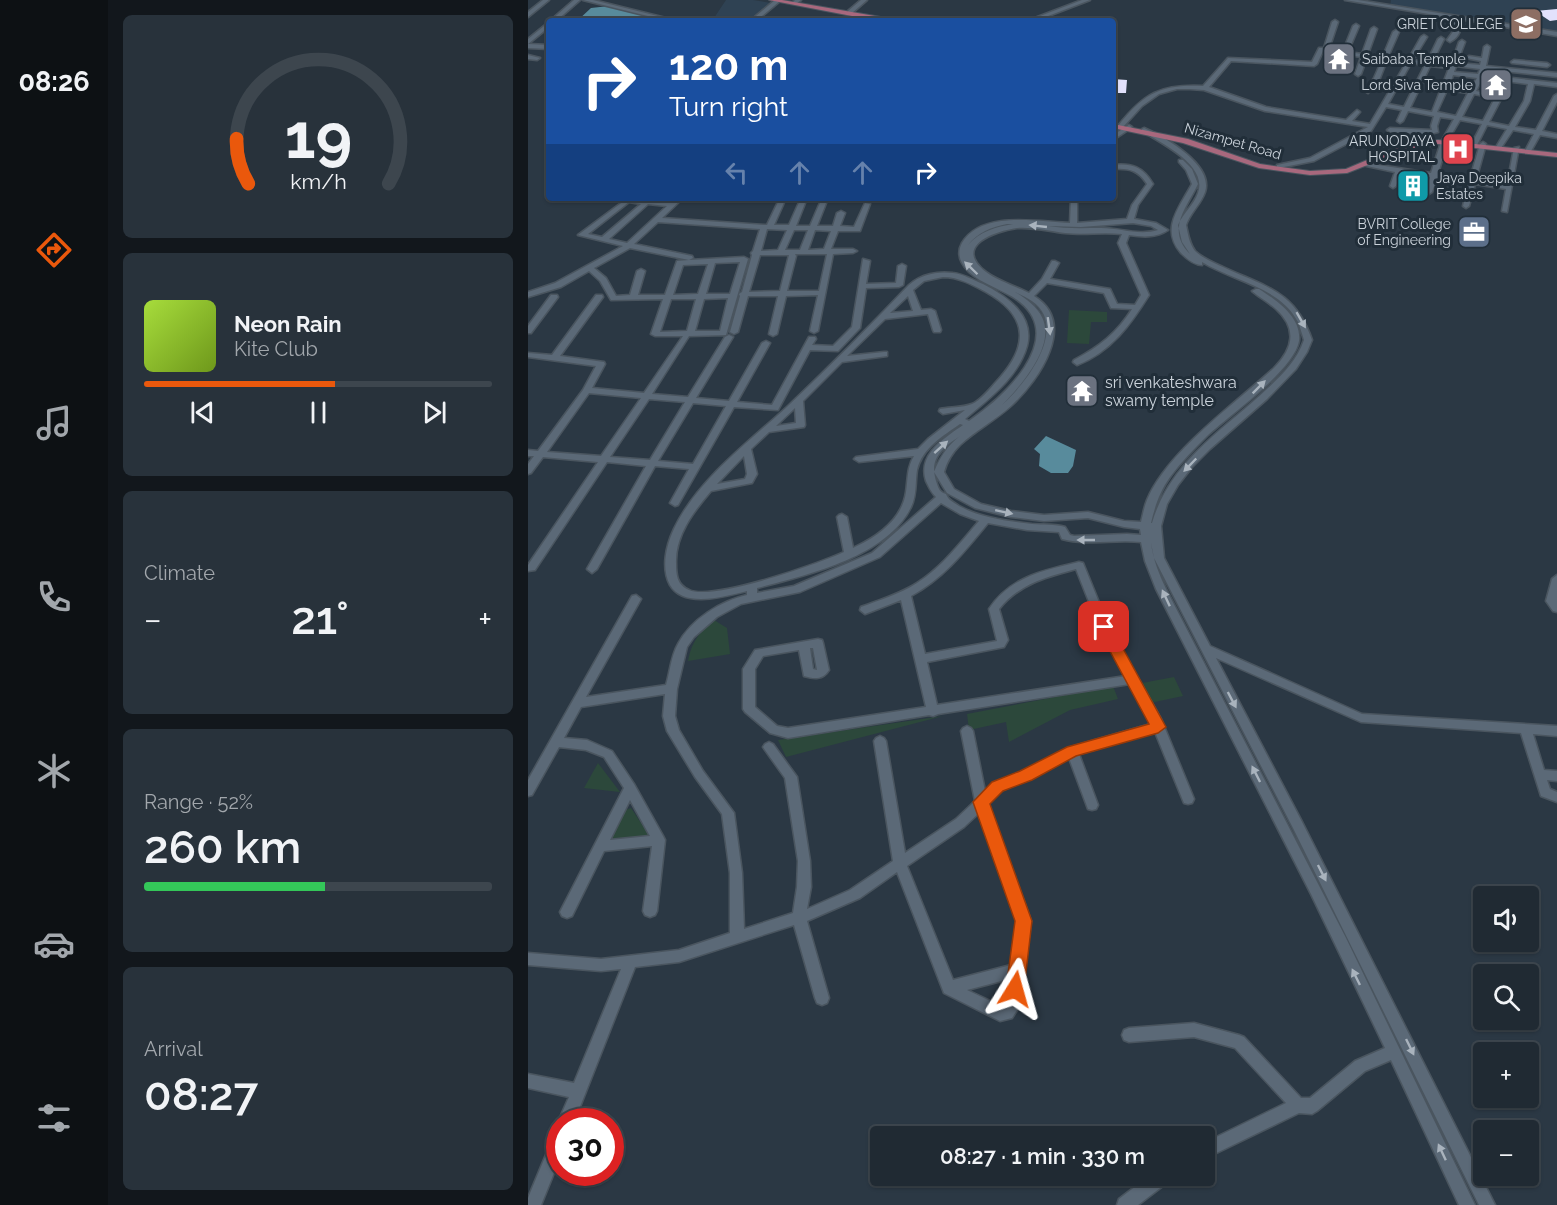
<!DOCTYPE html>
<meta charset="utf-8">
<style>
:root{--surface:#202a33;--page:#28323b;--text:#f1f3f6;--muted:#a2a7ac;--line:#3d464e;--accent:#ea580c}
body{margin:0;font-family:Raleway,sans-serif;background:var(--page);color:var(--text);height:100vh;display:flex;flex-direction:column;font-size:22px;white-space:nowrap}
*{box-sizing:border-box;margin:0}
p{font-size:20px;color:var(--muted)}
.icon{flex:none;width:33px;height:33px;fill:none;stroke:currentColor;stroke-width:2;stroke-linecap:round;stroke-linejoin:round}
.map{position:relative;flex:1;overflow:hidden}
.panel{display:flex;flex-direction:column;gap:15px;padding:15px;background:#12171c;width:420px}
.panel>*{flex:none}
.hud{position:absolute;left:18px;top:18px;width:570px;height:183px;border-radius:6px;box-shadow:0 2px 4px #0004,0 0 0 2px var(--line);background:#1a4fa0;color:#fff;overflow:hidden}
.tools{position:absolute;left:945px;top:886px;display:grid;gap:12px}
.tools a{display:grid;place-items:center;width:66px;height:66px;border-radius:6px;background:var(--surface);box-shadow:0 2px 4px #0004,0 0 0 2px var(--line);font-size:30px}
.speed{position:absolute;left:18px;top:1108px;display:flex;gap:12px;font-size:30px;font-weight:700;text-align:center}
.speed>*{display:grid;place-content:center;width:78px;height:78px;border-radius:50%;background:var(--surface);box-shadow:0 2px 4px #0004,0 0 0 2px var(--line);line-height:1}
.speed .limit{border:9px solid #d22;background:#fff;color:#111}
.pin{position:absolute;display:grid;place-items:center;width:51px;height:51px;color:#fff;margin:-26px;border-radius:12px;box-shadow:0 3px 9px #0006}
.me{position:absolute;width:66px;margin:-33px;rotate:8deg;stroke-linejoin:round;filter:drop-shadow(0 0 4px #0008)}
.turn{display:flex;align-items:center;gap:21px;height:126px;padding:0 24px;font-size:27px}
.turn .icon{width:78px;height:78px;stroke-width:2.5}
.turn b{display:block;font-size:42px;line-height:51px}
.lanes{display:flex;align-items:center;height:57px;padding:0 24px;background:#0003;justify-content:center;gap:30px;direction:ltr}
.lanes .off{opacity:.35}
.big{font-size:45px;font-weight:600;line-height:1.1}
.panel .card{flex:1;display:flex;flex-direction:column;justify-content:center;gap:9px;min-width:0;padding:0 21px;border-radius:9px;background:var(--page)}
.panel .dial{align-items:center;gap:0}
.dial svg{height:156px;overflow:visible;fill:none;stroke:var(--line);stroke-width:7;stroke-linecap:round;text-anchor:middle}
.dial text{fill:var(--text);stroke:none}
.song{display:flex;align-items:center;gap:18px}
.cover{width:72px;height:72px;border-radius:9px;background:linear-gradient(135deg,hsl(80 70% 55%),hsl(80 70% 35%))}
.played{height:6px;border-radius:3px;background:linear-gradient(90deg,var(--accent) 55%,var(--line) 55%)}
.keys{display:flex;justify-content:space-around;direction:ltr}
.heat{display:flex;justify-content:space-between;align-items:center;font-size:33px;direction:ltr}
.charge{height:9px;border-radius:4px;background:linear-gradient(90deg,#34c759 52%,var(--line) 0)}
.trip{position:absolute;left:342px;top:1126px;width:345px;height:60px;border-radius:6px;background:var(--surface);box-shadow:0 2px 4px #0004,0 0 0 2px var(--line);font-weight:600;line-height:60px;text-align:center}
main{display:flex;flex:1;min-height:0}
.menu{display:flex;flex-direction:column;width:108px;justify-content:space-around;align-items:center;background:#0d1114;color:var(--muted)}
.menu .icon{width:42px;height:42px}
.menu .current{color:var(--accent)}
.menu b{font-size:27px;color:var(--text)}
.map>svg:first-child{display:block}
</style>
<main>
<nav class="menu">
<b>08:26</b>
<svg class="icon current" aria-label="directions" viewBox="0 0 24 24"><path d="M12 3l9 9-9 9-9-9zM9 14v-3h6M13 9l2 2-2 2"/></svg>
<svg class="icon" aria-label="music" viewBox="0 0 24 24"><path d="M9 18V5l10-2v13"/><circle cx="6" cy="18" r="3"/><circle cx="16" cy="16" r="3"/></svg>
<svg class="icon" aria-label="phone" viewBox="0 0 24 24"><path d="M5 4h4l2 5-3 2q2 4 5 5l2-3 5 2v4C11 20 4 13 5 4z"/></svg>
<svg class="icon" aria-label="climate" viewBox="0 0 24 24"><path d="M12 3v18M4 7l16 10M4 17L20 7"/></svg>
<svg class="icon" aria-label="car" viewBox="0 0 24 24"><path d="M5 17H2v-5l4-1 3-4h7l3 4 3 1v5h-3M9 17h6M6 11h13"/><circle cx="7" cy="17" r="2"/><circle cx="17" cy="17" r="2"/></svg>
<svg class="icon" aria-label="filters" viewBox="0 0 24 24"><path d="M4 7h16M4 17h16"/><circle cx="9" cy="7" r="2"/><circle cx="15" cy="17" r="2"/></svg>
</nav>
<section class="panel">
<div class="card dial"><svg viewBox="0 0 100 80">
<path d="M14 69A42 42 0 1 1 86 69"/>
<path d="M14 69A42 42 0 0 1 8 46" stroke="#ea580c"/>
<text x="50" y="56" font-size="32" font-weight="700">19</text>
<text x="50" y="72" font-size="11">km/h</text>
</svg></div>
<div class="card">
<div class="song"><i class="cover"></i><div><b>Neon Rain</b><p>Kite Club</p></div></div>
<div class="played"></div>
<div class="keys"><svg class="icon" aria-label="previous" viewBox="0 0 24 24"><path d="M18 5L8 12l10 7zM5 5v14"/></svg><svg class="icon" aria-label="pause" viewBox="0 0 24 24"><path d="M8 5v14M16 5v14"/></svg><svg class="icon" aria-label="next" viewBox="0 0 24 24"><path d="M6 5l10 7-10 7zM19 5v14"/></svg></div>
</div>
<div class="card"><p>Climate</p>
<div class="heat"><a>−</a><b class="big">21°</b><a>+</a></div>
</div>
<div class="card"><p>Range · 52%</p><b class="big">260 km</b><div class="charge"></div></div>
<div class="card"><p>Arrival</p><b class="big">08:27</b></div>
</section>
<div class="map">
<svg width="1029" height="1205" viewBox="0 0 1029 1205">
<rect width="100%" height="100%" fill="#2b3844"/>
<path fill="#2f4253" d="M198,0H225L243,3L221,21H184Z
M863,0H1029V35L862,7Z"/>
<path fill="#2c483b" d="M541,310L579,312V322H563L561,344L539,343Z
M186,620L199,628L202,654L160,661C164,641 171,633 186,620Z
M646,677L655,696L622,703L614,683Z
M585,686L590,699L542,710L481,742L478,722L441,730L439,714Z
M415,716L258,757L250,740Z
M70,763L92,792L56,788Z
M103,808L121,835V839L84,842L82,839L97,810Z"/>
<path fill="#588b9c" d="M81,6L139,21H49L63,8Z
M518,436L548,450L545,466L540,473H523L511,466L512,454L506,449Z"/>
<path fill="#e2e1fc" d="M1029,9V20L1022,21L1007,11Z
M585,79L599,80L598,93H585Z
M874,175L899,179L896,191L870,187Z"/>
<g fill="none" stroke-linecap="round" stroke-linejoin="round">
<g stroke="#4a555f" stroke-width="3">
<path id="minor" d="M15,0H21L0,17V12Z
M46,0H52L28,21H22Z
M55,0H65L150,21H140Z
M247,0L252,1L228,21H222Z
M267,0H273L268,4L265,2Z
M333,0H339L324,13H320V11Z
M554,0H562L507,21H499Z
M817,0H830L1029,32V36L931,19C935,29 931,37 922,42L919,40L927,29L925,18Z
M807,20L810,22L801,49L815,51L825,26L828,24L831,26L820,52L834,54L843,29L846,27L849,29L840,54L855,56L865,32L868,30L871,32L860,57L880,60L893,37L896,35L899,37L885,60L899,62L910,39L913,37L916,39L904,63L923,65L931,42L934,40L937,42L929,63L952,65L953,61L938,58L941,56L954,58L956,47L959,45L962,47L958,66L1029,73V77L957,69L956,75L1029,83V87L1006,84L1002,101L987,127L1008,130L1026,96L1029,94V102L1014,131L1029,134V138L1012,135L1003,151L1000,153L997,151L1006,134L985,130L973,148L971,149L968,147L979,129L959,125L949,145L946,147L943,145L954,124L932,120L919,142L910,174L942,179L952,144L955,142L958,144L948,180L979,185L986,148L991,147L979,212L974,211L978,189L947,184L941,206L938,208L935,206L941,183L909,178L904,192L901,194L898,192L902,177L873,173L868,186L865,188L862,186L867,172L834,165L837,163L903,173L913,142L926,119L912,117L909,126L910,132L902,134L904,141L901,143L898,141L895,134L862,132L859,130L862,128L904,130L903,126L906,116L880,111L875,121L872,123L869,121L874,110L858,107L843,131L786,161L751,168L749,167V165L782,158L840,127L737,111L676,90L662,89H649L631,94L614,106L595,127L590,126C616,93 633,84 675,86L700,58L784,62L791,48H796L804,22ZM795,51L833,57L827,74L830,76L833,74L839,58L854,60L846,78L837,91L840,93L852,78L859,60L878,63L842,124L824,121L832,112L829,110L818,120L738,107L681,87L703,61L786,66L789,64ZM883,63L897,65L876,107L860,104ZM902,66L921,68L904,112L882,108ZM928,66L952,69L950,74L926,72ZM925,75L949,78L942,90L921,87ZM955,78L1000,84L996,101L981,126L961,122L974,97L948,91ZM919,90L940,93L928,116L909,112ZM946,94L967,98L955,121L934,117Z
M21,22V27L0,44V39Z
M0,44L21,45V49L0,48Z
M0,55L12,58L9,60L0,59Z
M986,60L1019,63L1022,65L1019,67L984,63L983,62Z
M601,125L604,127L603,128L585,140V135Z
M616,128C637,137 686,165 677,192C673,204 662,213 658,225C660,234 661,243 667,251C674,258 686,263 695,267C738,287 767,291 784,340L779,352L768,369L739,399L682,449L664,467L650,485L639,504L633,526L636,558L682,646L834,714L1029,726V736L1005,734L1016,770L1029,771V781L1019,780L1022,789L1029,792V802L1013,796L993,733L833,722L688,658L773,820L967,1205H951L765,828L626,558L623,543C625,559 631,574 638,589L818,938L947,1205H931L863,1060L837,1071L789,1111L784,1114L771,1113L676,1159V1143L758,1103L707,1048L666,1037L601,1042L596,1040L594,1035L596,1030L601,1028L666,1023L711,1035L716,1037L773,1098H782L827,1061L857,1048L783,894L628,589L617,561L613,542C587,539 560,546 534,539L531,532L499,530L460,523C437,551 416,578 383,596L397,654L469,641L461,609C482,577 516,570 551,562L555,563L581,627L633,719L666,799L664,803L660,804L656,803L627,732L551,754L570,805L568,809L564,810L560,809L541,758L502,778L473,791L460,804L503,921L491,1007L484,1018L472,1021L416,993L369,872L332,898L279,921L301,998L299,1003L294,1005L289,1003L287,998L266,925L151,962L107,967L46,1122H32V1125L30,1122L41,1097L0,1088V1074L46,1083L93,969L73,971L0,965V953L73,959L151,950L202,933V873L194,814L167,777L139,731L135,716L137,694L53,707L36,738L59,740L84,751L106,784L135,836L137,840L129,911L127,915L122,917L117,915L115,911L124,846L76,851L44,916L39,918L34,916L32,912L96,788L76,757L58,750L31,747L4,795L0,796V780L104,596L108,595L113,599L58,697L138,685C142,672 143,656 150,644C163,619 193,601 219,595V591C198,596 156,609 142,585C133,568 138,546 146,529C169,480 221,442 260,406C302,366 342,326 381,285C393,274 410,271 425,273C435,274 445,280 455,284C478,296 507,315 499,346C490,378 460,399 437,419L441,421C474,399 539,340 492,302C477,290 455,285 441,272C433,264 428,254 434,243C454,210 510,222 542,223L543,198H549V223L599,219L604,205L619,184C610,170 601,168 585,169V165C604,163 615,167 625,184L610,205L606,219L628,223L640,230C628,238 615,237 601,235L598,243L621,295C603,324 583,352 549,365L545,362L546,360C571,347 589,333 604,309L583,308L576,293L519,283L506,296C550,323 511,380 484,405C468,420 448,430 432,445C424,453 419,461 416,472L426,489L453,504L483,511L516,515L560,512L596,521L613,522C615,515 616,507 619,500C639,452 708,403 746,368C766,348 769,328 748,309C740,302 731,297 724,291L728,289H731C748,300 774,317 771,341C766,370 702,415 679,436C666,449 653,462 642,477C632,491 627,506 623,523H624C642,461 696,430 740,388C755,374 769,360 776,340C774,334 772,327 770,322C752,287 705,281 674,262V265C666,265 659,259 653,253C632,229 651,208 664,184L658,170L651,162V160H655L664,169L670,184C658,208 638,230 662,254L654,242L650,225C655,213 666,205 670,193C680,165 633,143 614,131V129ZM605,223L623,226L630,230C612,236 592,228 573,228C555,228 538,229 520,226L553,227ZM479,224H485C468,227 452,231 440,245C450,232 464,227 479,224ZM489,228C506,227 520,231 537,233C556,235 575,232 594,234L590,243L613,295L607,305L589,304L582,289L522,279L531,263L527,261H524L514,279L501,293C487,286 470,281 458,272C424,246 467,231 489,228ZM415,277C431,277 445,285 458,292C503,317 500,348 468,382C462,389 452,401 444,404C434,408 422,407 412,409L411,411L415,414L437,410L400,439L390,449L328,457L326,459L331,462L386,456C379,467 380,479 378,492C374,520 349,537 325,548L319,517L314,514L311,515L309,517L316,552C290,564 185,601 161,590C149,585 148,575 148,563C147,535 166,511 183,491L224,483L229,474L223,449L241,432L276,427L277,425L275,401L314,362L359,356V352H356L319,356L357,319L400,314L405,330L406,332H412L413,330L407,311L403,309L393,310L385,290L396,281ZM487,292C498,297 511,303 516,315C528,345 495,386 474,405C491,388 521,353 517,327C515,311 500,300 487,292ZM380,296L385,311L362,313ZM267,408L268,423L248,426ZM432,424L435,425C417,438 389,454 398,481C401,487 403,492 408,497L344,553L266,586L229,593V588C279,575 359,557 383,507C389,495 387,482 389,470C394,448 415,436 432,424ZM432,436C419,446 412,457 406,472L419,493L447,508L483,517L516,521L560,518L596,527L612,529L613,535L599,534L546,536L542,535L537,527C527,524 515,525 504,524C479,521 453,518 431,506C425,502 420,500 418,494C412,492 411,490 409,484C400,459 413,449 432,436ZM216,456L219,474L217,479L189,484ZM413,503L432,514L451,521C432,543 414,567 389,583C372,594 352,600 333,607L332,610L337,614L373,600L398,707L260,728L249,726L227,707V669L235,656L271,650L276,676C286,679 295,680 301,670L295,643L294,640L290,639L227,650L215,669V709L217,712L242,733L260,738L401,715L405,716L410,714L602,684L623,724L540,748L494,772L465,783L457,791L445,731L443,728L439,726L435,728L433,731L447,801L428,819L377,853L358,741L356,738L352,736L348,738L346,741L365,861L322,890L279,909L283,887L282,861L269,777L245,744L241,742L237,744L235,747L237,750L257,778L270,861L269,887L265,913L216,929L214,873L206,813L175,771L151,730L147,716L149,689L159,647L166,637L189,617L213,604L272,592L352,557ZM548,569L571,627L598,676L409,705L399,662L476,647L480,640L471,609C491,584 518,577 548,569ZM282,648H285L289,670L285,669ZM102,800L122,836L82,840ZM451,813L489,921L483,965L425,980L379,866L436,827ZM481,979L477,1004L475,1007L439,990Z
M100,198L117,200L121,198L124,201L143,203L148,198H155L134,218L236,225H239L252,198H258L246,225H261L273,198H279L268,226H282L294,198H300L289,226H305L309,213L313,211L317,213L312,226L326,227L337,203L342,204L332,231H310L303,249H325L329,251L325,253L305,254L290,331L286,333L282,331L290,295L258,296L249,334L245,336L241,334L250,296H220L210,332L206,334L202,332L212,296L211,294L214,292L224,255L223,253L225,251L232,229L130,222L106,244L164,256L165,258L161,260L216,257L220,259L198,335L161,336L124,394L160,397L197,337L201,335L205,337L168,398L201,401L234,343L238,341L242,343L209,402L244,405L281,337H287L288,339L284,345L305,346L324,327L335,259L342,261L338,284L368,283L370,266L374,264L378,266L375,285L371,287L338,288L332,328L310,351L282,350L250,410L206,407L150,505L147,506L142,503L161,469L127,466L69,569L64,573L59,569L118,466L79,462L7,570L0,571V565L70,462L15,457L3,473L0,474V464L6,456H0V450L10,451L55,390L68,366L0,357V353L24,355L68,295H74L75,297L32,356L76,362L77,364L64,388L116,393L155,336H127L123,334L135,299L83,300L72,281L61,271L33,287L0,297V292L27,283L95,246L50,235ZM101,202L113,204L74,237L60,234ZM120,204L139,206L99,243L81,239ZM239,229L259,230L250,250L233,251ZM266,230H280L272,250H257ZM287,230L303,231L296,249L280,250ZM102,248L161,260L149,261L137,295H110L117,271L113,269L109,271L102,295L88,296L78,278L66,268ZM267,254H299L291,291H259L268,256ZM232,255H261L252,291L221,292ZM212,262L202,294H178L187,263ZM180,264L170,294L145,295L155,265ZM200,298L192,331H167L176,299ZM143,299H168L159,331L132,332ZM61,393L113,398L73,456L19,452ZM121,399L157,402L122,460L82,457ZM165,403L198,406L165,464L130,461Z
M23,295H29L30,297L3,333H0V326Z
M1029,575V612L1025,611L1018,601L1024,579Z
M32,1131V1158L13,1205H0V1198L27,1133Z
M621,1176H642L640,1182L610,1205H589L591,1199Z"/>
</g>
<g stroke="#4a555f" stroke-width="2">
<path id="major" d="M241,0H254L376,21H350Z
M585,124L660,139L732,164L782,171L818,169L870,147L910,140L1029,153V157L910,144L875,151L819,173L782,175L731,168L655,143L585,128Z"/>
</g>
<use href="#minor" fill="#5b6977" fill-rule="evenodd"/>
<use href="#major" fill="#a8687d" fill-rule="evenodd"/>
</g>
<defs><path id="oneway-solid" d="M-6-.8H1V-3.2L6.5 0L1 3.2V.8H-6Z" transform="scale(1.5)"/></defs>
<g fill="#a9b3bd">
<use href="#oneway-solid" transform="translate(510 226) rotate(-174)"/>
<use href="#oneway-solid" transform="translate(443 268) rotate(-136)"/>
<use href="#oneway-solid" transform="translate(773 320) rotate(60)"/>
<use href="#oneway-solid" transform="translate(521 326) rotate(82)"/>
<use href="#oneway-solid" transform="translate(731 387) rotate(-45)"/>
<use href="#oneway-solid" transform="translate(413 447) rotate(-42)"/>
<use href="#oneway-solid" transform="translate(662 465) rotate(134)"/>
<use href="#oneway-solid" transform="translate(476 512) rotate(12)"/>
<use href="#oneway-solid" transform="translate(558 540) rotate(-180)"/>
<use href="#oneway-solid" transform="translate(638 598) rotate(-115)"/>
<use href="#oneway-solid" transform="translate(704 700) rotate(62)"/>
<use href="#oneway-solid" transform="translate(728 774) rotate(-117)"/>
<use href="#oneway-solid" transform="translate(794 873) rotate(63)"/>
<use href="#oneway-solid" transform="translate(828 977) rotate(-116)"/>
<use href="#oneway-solid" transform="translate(882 1047) rotate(64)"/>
<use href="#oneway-solid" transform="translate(914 1152) rotate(-115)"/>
</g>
<path fill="#ea580c" stroke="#983908" stroke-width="1.5" d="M576,622L581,623L638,727L630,733L548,756L504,780L475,791L462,804L504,921L496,989L493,995L487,997L481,995L478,989L487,921L445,802L464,782L492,771L539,747L621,724L569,627Z"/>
<defs>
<g id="university-square" transform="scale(1.725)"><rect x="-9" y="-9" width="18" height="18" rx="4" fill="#8d6e63" stroke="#212e39"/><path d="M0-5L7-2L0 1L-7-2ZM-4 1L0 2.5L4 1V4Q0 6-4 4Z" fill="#fff"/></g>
<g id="temple-square" transform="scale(1.725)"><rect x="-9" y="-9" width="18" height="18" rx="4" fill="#6b7280" stroke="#212e39"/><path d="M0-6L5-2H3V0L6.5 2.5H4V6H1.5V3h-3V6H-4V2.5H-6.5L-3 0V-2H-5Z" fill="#fff"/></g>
<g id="hospital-square" transform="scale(1.725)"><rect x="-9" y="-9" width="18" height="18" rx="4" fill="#e0444e" stroke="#212e39"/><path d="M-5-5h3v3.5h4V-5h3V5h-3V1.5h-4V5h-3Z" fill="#fff"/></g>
<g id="building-square" transform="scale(1.725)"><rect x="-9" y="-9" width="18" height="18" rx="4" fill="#0f9aa8" stroke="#212e39"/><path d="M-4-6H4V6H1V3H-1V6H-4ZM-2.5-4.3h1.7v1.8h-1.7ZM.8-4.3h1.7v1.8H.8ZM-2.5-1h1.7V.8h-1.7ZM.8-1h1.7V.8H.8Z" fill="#fff"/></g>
<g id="office-square" transform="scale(1.725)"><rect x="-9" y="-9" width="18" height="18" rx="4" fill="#5c6f8a" stroke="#212e39"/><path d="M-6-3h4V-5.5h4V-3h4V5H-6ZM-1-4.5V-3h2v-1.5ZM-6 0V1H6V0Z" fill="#fff"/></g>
</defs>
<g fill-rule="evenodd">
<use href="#university-square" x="998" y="24"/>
<use href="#temple-square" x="811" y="59"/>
<use href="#temple-square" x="968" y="85"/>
<use href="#hospital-square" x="930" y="149"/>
<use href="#building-square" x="885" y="186"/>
<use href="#office-square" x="946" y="232"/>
<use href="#temple-square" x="554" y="391"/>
</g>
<g text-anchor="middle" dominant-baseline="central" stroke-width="6" stroke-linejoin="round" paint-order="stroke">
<g font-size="14" fill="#cbd3db" stroke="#212e39" text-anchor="end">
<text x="975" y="24">GRIET COLLEGE</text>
<text x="834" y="59" text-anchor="start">Saibaba Temple</text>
<text x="945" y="85">Lord Siva Temple</text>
<text x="907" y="141">ARUNODAYA<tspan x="907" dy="16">HOSPITAL</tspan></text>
<text x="908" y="178" text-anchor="start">Jaya Deepika<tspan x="908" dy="16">Estates</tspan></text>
<text x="923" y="224">BVRIT College<tspan x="923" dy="16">of Engineering</tspan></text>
</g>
<g font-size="14" fill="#cbd3db" stroke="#212e39">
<text transform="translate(705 141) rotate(16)">Nizampet Road</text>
</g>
<g font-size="16" fill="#cbd3db" stroke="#212e39" text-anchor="start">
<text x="577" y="382">sri venkateshwara<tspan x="577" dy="18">swamy temple</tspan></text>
</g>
</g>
</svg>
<div class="tools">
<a><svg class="icon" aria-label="sound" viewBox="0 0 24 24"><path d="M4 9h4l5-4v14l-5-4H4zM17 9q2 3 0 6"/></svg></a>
<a><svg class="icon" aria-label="search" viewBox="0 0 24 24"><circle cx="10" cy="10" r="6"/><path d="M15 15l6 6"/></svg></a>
<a>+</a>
<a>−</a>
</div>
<div class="speed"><div class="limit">30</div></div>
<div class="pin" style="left:576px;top:627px;background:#d93025"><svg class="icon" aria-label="arrive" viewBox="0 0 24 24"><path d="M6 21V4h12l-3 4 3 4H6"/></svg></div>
<svg class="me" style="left:487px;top:989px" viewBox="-20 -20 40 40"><path d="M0-17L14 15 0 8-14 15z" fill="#ea580c" stroke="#fff" stroke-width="4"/></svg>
<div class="trip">08:27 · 1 min · 330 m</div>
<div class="hud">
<div class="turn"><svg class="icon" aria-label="right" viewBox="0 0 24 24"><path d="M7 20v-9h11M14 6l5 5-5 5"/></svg><div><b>120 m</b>Turn right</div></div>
<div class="lanes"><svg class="icon off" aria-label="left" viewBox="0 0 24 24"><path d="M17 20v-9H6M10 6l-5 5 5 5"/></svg><svg class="icon off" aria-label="ahead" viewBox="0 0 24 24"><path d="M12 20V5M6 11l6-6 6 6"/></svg><svg class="icon off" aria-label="ahead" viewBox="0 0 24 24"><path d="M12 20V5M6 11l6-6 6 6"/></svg><svg class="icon" aria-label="right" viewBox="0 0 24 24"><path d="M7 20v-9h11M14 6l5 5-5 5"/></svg></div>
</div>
</div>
</main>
